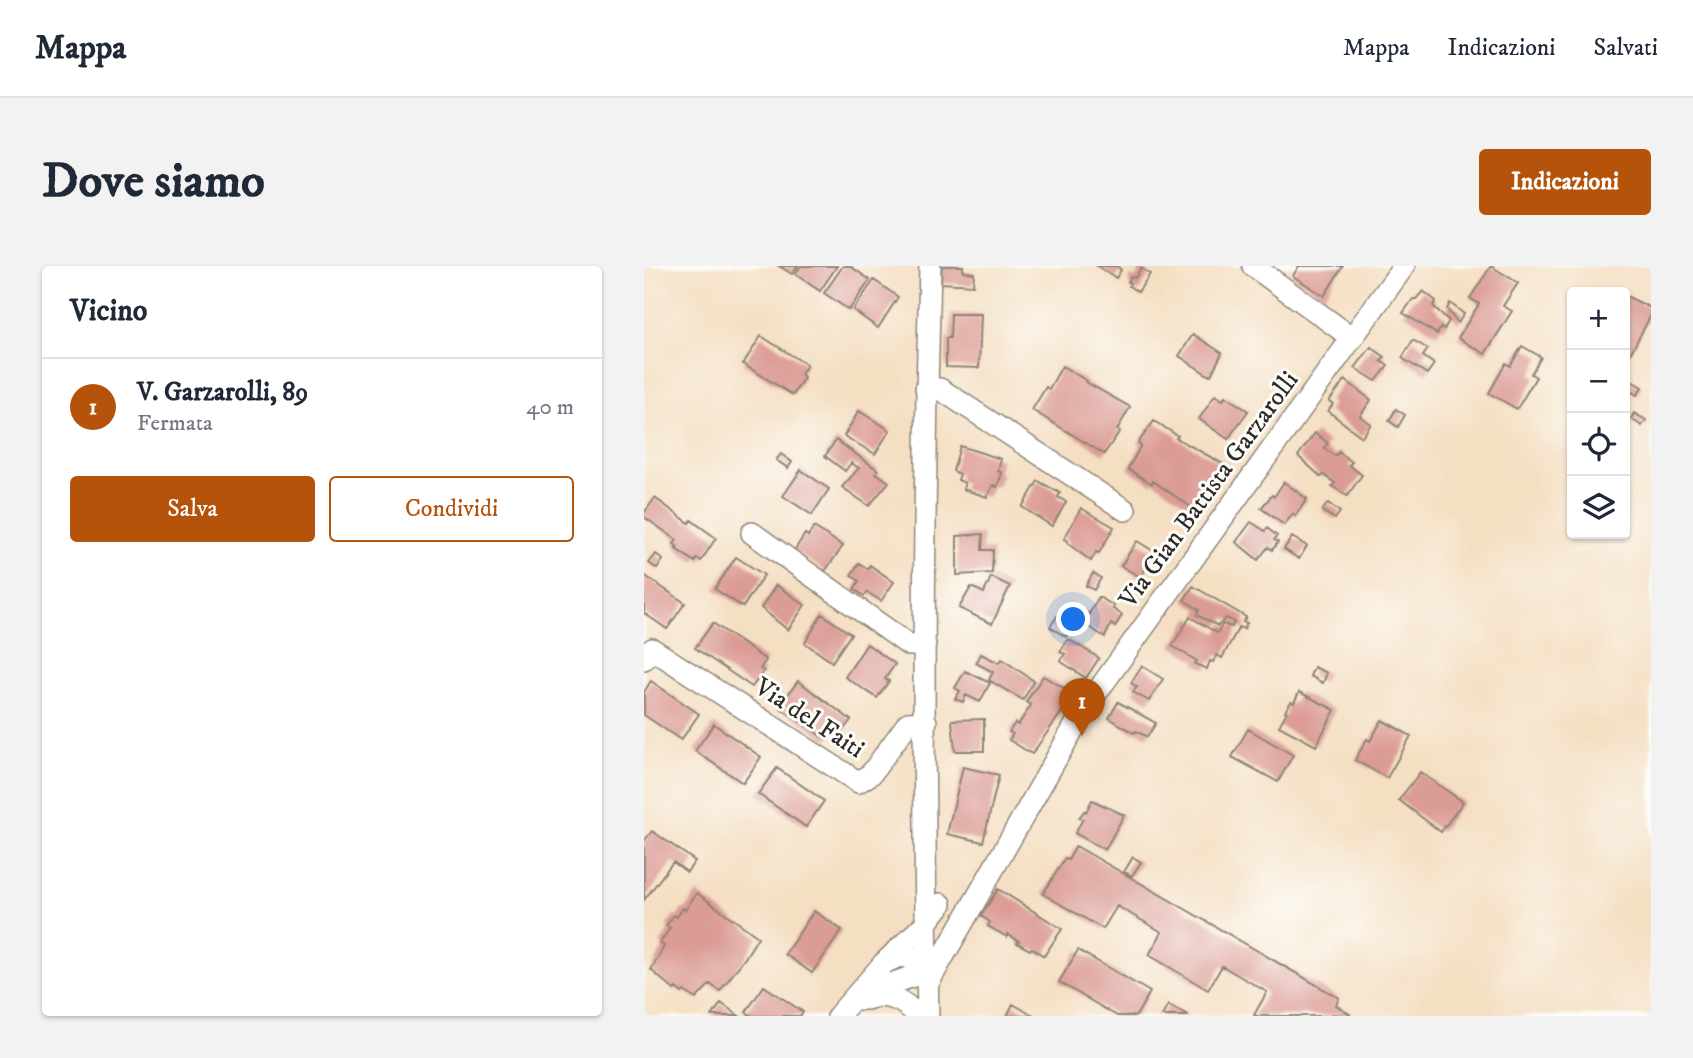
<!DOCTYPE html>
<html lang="it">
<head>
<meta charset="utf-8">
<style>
	body { margin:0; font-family:"IM FELL DW Pica",serif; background:#f2f2f3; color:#1f2937 }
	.controls { position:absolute; right:21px; top:21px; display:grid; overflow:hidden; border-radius:7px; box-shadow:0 2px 5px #0004 }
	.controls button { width:63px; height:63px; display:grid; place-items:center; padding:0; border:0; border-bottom:2px solid #e0e1e3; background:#fff; color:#1f2937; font:35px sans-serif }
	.you { position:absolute; left:430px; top:354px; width:24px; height:24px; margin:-18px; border:5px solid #fff; border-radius:50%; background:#1a73e8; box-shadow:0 0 0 10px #1a73e833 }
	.badge { display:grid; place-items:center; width:46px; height:46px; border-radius:50%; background:#b45309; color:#fff; font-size:23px; font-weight:700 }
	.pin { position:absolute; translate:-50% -58px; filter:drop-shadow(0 2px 4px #0008) }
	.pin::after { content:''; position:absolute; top:37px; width:24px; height:21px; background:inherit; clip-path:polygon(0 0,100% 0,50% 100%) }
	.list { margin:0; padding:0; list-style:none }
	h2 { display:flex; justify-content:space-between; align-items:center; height:91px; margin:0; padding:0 28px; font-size:30px }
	h2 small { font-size:23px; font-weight:400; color:#747a83 }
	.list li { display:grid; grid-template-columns:46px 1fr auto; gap:21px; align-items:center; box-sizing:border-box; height:98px; padding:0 28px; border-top:2px solid #e0e1e3 }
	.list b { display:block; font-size:26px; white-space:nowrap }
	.list p { margin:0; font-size:23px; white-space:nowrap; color:#747a83 }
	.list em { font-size:23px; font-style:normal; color:#747a83 }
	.actions { display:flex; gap:14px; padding:21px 28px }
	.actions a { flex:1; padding:16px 0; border:2px solid #b45309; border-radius:7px; text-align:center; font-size:24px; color:#b45309 }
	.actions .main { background:#b45309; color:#fff }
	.icon { flex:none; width:38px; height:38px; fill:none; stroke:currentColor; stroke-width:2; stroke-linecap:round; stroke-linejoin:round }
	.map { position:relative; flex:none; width:1007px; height:750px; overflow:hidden; border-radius:7px }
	header { display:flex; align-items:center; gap:42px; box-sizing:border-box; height:98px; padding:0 35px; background:#fff; border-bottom:2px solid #e0e1e3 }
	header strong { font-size:33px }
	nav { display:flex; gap:38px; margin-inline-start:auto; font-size:24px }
	.intro { display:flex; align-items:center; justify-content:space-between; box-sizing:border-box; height:168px; padding:0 42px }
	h1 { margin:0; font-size:49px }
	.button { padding:18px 32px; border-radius:7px; background:#b45309; color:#fff; font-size:24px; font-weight:700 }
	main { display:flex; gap:42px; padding:0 42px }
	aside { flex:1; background:#fff; border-radius:7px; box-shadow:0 2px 5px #0004 }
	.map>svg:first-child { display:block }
</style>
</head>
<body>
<header>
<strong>Mappa</strong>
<nav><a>Mappa</a><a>Indicazioni</a><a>Salvati</a></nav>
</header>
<div class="intro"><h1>Dove siamo</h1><a class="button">Indicazioni</a></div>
<main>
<aside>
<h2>Vicino<small></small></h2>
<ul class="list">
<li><span class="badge">1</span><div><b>V. Garzarolli, 89</b><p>Fermata</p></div><em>40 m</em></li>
</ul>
<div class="actions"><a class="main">Salva</a><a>Condividi</a></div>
</aside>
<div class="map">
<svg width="1007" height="750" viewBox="0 0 1007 750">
	<rect width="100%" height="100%" fill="#fdfcf7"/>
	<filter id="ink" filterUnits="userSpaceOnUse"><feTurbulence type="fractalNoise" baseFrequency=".0143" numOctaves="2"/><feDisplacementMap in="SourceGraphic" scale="14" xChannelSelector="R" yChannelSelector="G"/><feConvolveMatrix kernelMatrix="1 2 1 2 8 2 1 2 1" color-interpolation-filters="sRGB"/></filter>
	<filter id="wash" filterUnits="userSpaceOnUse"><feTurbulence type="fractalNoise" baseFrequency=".00686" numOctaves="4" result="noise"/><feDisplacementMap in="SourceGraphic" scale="28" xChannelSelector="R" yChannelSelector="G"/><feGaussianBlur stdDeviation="1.57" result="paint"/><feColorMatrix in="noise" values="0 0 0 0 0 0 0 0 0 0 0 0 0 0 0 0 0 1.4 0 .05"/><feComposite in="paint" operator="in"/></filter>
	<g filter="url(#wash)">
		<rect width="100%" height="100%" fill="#f4dfc3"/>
		<g id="blocks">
			<path fill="#dc9c96" d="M135,0h19l-6,8z
				M157,0h36l-17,25 -25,-17z
				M199,0h7l20,14 -21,30 -25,-17z
				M298,0h21v5l11,2 -1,12 -32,-2z
				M453,0h20l4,4 -5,8z
				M655,0h44l-19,30 -31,-20z
				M847,0l27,17 -15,23 9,5 -27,43 -27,-16 21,-34 -9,-6z
				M497,2l9,6 -12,18 -9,-6 1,-3 -2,-1 3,-6 4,2z
				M230,14l24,17 -20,31 -25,-18z
				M779,25l13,10 -3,5 16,15 -5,8 -3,-2 -4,7 -34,-21 10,-14h3z
				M982,30l25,12v7l-23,43 -3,-2z
				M806,37l14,11 -6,9 -11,-14z
				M307,48h30l-2,54 -33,-1v-29h4z
				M549,68l29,19 -11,22h-3l-29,-19z
				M117,70l46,29 -6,9 3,3 -11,18 -50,-31z
				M769,74l15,9 -5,7 11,8 -7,10 -25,-16z
				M878,80l19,11 -10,17 5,3 -19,32 -28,-16 17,-30 4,3z
				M727,81l14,10 -4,4 7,5 -12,15 -21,-13z
				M418,100l25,15 -1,1 44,25 -13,23 3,1 -16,23 -72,-44 14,-23 3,2z
				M701,114l26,20 -11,16 11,8 -9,13 -34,-26 5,-7 -4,-3z
				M986,114l12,7 -5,8 -11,-7z
				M571,129l8,5 2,-4 23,15 -20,28 -29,-20z
				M752,143l9,6 -7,12 -9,-6z
				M215,145l31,19 -15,24 -31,-18z
				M990,147l12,7 -4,6 -11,-7z
				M510,155l24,15 -2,2 49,27 -12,24 -4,-2 -15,22 -41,-28 -1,3 -24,-15 13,-24 -3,-2z
				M671,167l13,10 -4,5 11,8 4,-4 13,10 -3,3 13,10 -15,21 -15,-10 3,-3 -11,-8 -3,2 -23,-21z
				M192,174l42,30 -2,3 13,9 -20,24 -27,-19 17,-19 -8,-5 -6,8 -20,-15z
				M316,180l41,13 -3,12 4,2 -5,14 -4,-2 -6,12 -24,-8 2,-6 -7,-3 2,-6 -7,-3z
				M137,188l11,8 -4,6 -12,-8z
				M157,204l28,19 -17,26 -29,-19z
				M394,215l22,12 -2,4 8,5 -14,24 -30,-19z
				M640,216l23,17 -12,17 -2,-2 -9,11 -23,-17 11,-13 2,2z
				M11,232l34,25 2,-3 25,18 -15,23 -4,-3 -2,4 -19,-13 2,-2 -4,-3 3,-4 -33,-23v-4z
				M684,237l12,9 -5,7 -13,-8z
				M437,242l33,19 -15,26 -3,-1 -5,9 -24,-18 1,-2 -4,-2z
				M607,256l14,9 2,-3 10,8 -3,4 4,2 -6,8 -4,-3 -10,13 -22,-18z
				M170,261l29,19 -18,25 -31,-20 11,-17 3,2z
				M339,268l-1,16h11l-1,23 -35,2v-39z
				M648,271l15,9 -8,13 -15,-10z
				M493,275l23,14 -8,12 -3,-2 -9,12 -19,-11z
				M12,288l7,6 -6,9 -8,-6z
				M92,291l28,18 -21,32 -28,-18z
				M215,297l9,6 2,-4 24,17 -13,19 -14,-9 -3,4 -10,-7 5,-8 -8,-6z
				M449,307l8,5 -7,12 -8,-4z
				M0,309l41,28 -18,26 -23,-16z
				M347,311l19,9 -18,38 -33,-16 12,-21 13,6z
				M132,319l29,20 -17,25 -27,-22z
				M549,320l53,31 -3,5 4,1 -3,6 -5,-2 -17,31 -5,-3 -4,7 -3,-1 -3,8 -12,-5 2,-3 -25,-15 18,-29 27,16 6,-9 9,3 2,-5 -8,-4 -8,8 -21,-11 2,-5 -15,-10z
				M455,331l15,9 -1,3 9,6 -7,12 -4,-3 -6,13 -29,-18 5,-10 8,5z
				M415,347l13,7 -6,17 -16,-10z
				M178,348l29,20 -19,28 -27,-19z
				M69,357l53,37 -6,9 4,2 -12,16 -57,-39z
				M424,373l31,19 -13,20 -26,-17 5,-7 -5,-2z
				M223,378l28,20 -10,15 4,2 -12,17 -32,-21z
				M337,388l18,9 3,-4 32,22 -11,19 -34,-20 4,-8 -17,-9z
				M498,400l21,13 -14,22 -16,-9 4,-5 -6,-4z
				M670,401l13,6 -4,10 -13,-7z
				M321,405l25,12 -10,19 -14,-7 -3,7 -8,-3 5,-8 -5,-3z
				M399,410l28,16 -1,2 3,2 -41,58 -23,-14 4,-6 -4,-2 6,-9 3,2 13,-20 -5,-3z
				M7,415l48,33 -18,26 -37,-25v-23z
				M154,415l53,39 -8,10 -8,-4 -8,14 -48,-33z
				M655,426l36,18 -19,36 -37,-20 8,-14 -2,-1 6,-9 3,1z
				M474,436l38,21 -9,14 -11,-6 -2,2 -25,-15z
				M340,453v32h-29l-3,-31z
				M738,454l29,16 -24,42 -32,-18 12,-21 3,2z
				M70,458l47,33 -18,26 -48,-32z
				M604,463l45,26 -15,27 -46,-25z
				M319,501l36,8 -16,67 -36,-8z
				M133,502l47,33 -18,26 -48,-33z
				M776,506l43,30 -22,30 -42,-32z
				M448,534l32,15 -19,35 -30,-17 8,-14 -4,-1 5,-7 2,1z
				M8,565l43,30 -8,11 -14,-10 -29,38v-59z
				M432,580l263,152 -3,7 14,9 -1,2 -17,-2 -1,2h-75l-2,-1 13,-23 -45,-26 -14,24 -59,-35 13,-23 -45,-26 -14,23 -60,-35 22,-36 3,2z
				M489,591l8,5 -9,14 -8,-4z
				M354,623l64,40 -18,27 -12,-8 -2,2 -13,-7 2,-2 -12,-7v3l-19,-11 2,-4 -9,-6z
				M53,627l61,44 -13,21 -25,33 -10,-7 -14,15 -12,-8 -2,2 -6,-5 -2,2 -23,-20 13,-24 -4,-3 10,-15 -4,-2 8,-11 3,2 6,-9 2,2z
				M170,645l28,19 -30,43 -27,-19z
				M434,684l72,42 -14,24h-19l-58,-34z
				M120,720l39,26 -3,4h-48l-6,-4z
				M77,737l18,13h-27z
				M369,738l21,12h-27z
				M524,739l21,11h-27z"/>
		</g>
	</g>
	<g filter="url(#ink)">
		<use href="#blocks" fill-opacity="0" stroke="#908577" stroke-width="2"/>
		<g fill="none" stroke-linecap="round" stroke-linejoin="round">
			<defs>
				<path id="minor" d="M609,0l98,71
					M282,123h14l185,121
					M108,267l157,112h16
					M0,393l8,-10 206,133 13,-8 37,-51 18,-1
					M240,697l42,-40 15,-19
					M283,719l157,-275 320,-444
					M223,733c18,-8 39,2 50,17
					M215,734l13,-9 55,-20
					M194,750l46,-53 15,-7 20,3 8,12
					M284,750c-6,-250 -5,-500 2,-750"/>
			</defs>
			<use href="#minor" stroke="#908577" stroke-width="24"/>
			<use href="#minor" stroke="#fff" stroke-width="21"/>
		</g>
	</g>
	<g text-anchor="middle" stroke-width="6" stroke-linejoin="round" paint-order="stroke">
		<g font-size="26" fill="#2b2b2b" stroke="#fdfcf7">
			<text transform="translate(564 223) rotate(-54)" y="9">Via Gian Battista Garzarolli</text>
			<text transform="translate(166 451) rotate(33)" y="9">Via del Faiti</text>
		</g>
	</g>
</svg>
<div class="controls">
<button>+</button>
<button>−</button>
<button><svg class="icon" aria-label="locate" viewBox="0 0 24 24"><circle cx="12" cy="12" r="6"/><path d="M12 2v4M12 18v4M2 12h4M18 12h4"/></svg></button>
<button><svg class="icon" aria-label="layers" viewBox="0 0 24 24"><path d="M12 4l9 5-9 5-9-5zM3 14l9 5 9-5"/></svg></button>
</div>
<div class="you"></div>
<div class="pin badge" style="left:438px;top:470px">1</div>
</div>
</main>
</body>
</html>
